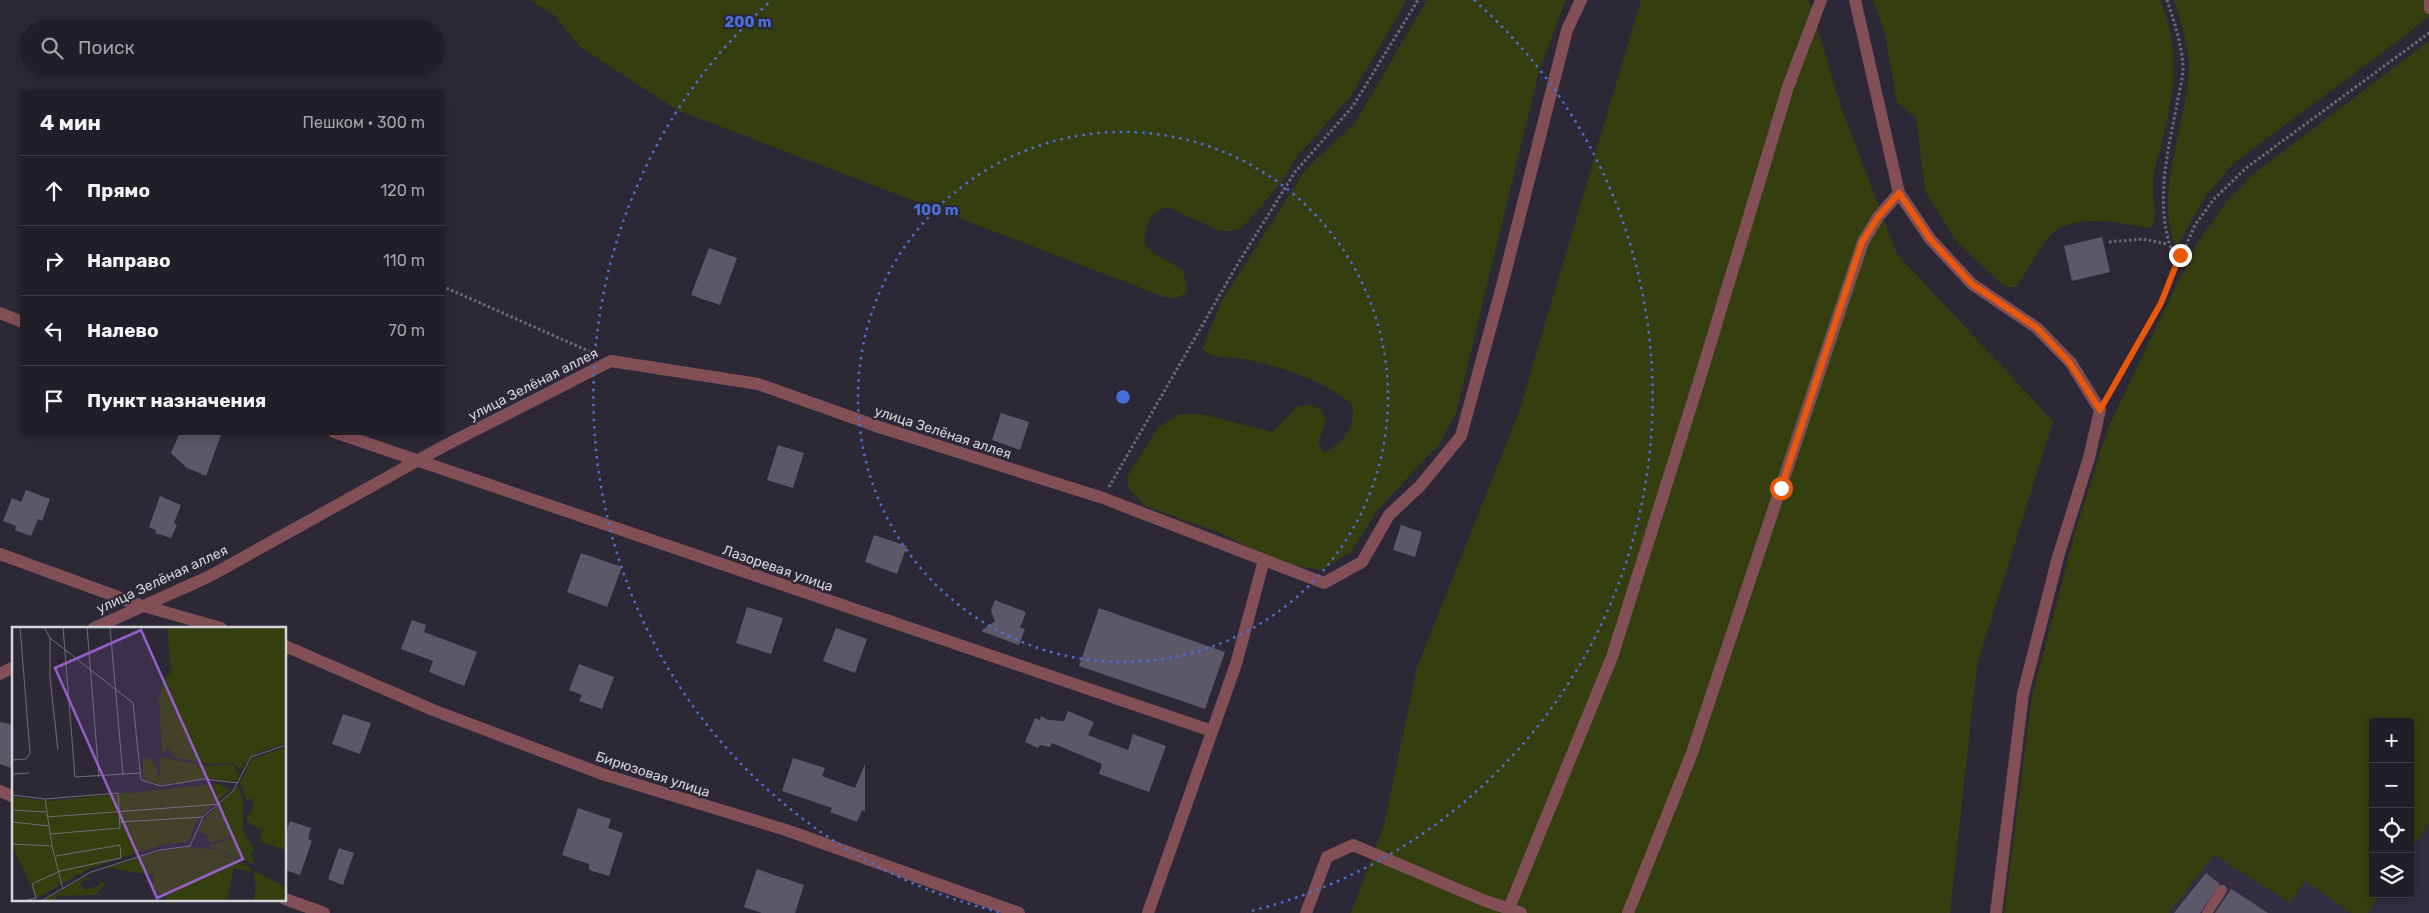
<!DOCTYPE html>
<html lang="ru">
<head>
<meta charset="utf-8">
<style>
	body { margin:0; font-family:Rubik,sans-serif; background:#292730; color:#f1f3f6 }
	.controls { position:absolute; right:15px; bottom:15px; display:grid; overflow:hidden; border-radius:5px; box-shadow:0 2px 12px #0003 }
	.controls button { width:45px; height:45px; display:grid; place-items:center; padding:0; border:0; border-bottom:1px solid #3e3c45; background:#211e28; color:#f1f3f6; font:25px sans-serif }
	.stop { position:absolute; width:15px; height:15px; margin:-11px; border:4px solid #ea580c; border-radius:50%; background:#fff }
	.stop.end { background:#ea580c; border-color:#fff; box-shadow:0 1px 5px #0008 }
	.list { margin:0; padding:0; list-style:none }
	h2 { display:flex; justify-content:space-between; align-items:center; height:65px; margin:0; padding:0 20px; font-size:21px }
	h2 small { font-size:16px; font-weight:400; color:#a2a2a8 }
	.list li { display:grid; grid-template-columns:32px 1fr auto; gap:15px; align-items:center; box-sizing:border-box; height:70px; padding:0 20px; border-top:1px solid #3e3c45 }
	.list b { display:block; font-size:19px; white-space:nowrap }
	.list em { font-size:16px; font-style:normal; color:#a2a2a8 }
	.icon { flex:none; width:28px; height:28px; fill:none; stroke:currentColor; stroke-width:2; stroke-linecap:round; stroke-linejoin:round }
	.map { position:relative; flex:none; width:2429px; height:913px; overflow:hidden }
	.search { position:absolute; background:#211e28; box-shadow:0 2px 12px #0003; left:20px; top:20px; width:425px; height:55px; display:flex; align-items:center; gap:12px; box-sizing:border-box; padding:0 18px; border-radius:28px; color:#a2a2a8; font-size:19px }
	.panel { position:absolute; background:#211e28; box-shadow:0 2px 12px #0003; left:20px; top:90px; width:425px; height:345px; border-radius:5px }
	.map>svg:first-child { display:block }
</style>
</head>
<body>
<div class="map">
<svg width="2429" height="913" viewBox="0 0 2429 913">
	<rect width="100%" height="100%" fill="#2c2836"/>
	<path fill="#342e42" d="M2429,824v89h-61l13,-19h29v-43z
		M2214,855l75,48 16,-22 46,32h-182z"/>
	<path fill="#343e0f" d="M530,0h877l-57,97 -56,63 -13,23 -39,45 -11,3h-11l-53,-24c-19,6 -21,18 -23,35l8,10 31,18 5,22 -11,6 -13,-1 -489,-188 -96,-63 -24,-30z
		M1427,0h139l-27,71 -83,342 -16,30 -63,68 -26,41 -30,18 -46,-8 -52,-28 -78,-28 -16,-17 -2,-12 31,-49 21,-14h23l71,18 25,-26 12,-1 11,5 5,11 -8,22 6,10c20,-11 30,-23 29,-47 -23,-23 -72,-39 -104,-46 -18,-4 -32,1 -47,-11l20,-48 83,-131 50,-47z
		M1641,0h168l32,107 56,147 156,167 -76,244 -27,248h-599l33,-88 33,-157 102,-256z
		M1873,0h287c20,49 15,89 3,138 -3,15 -10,31 -10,45 -1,16 5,30 -1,45 -28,-4 -79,-17 -101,7 -13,15 -23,35 -35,52h-11l-48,-45 -32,-51 -9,-73 -19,-15 -12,-69z
		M2174,0h255v16l-23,19 -172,128 -29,34 -29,51c-23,-56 11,-123 13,-181 1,-15 -10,-52 -15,-67z
		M2429,41v783l-19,27v-129h-37v172h8l-13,19h-17l-46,-32 -15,22 -76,-48 -45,58h-165l28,-217 44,-167 32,-101 21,-44 67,-139 29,-41 27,-29z"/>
	<path fill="#5c5868" d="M2102,237l8,35 -38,9 -8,-35z
		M709,248l28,10 -17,47 -29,-10z
		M1001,413l28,9 -9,28 -28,-10z
		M180,432h34l7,3 -15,41 -19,-8 -16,-15z
		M778,445l26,8 -11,35 -26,-8z
		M26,490l24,9 -8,22 -4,-2 -7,17 -16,-6 1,-4 -13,-5 9,-23 9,4z
		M160,496l21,9 -7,18 3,2 -6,13 -16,-5 1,-3 -7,-3z
		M1401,525l21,7 -7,25 -22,-7z
		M874,535l33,11 -10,28 -32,-12z
		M581,553l41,14 -15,40 -40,-15z
		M995,600l31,12 -6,16 5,1 -6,16 -38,-14 14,-10 -4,-11z
		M747,607l36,11 -12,36 -35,-11z
		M1099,608l126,44 -20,57 -126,-43z
		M412,620l14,5 -2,7 53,20 -13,34 -35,-14 4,-11 -32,-12z
		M836,628l31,11 -12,34 -32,-12z
		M579,664l35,13 -12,32 -23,-8 3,-6 -13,-5z
		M1068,711l26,11 -6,13 40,15 5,-16 33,12 -17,46 -50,-18 3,-10 -50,-21 -2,4 -10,-2 -2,3 -13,-6 10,-24 5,2 1,-4 7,4 16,1z
		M343,714l28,9 -11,31 -28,-10z
		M0,722l14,3v44l-14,-5z
		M793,758l32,10 -3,8 33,12 10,-24v48l-3,-2 -5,12 -27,-10 2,-4 -50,-17z
		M578,808l33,11 -3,9 15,5 -14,43 -20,-6v-6l-27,-9z
		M290,821l21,7 -3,11 4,2 -12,34 -15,-5v-33z
		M339,848l15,5 -11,32 -15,-6z
		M757,869l47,16 -9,28h-33l-18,-6z
		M2206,873l14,11 -20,29h-26z
		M2231,889l19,12 18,12h-53z"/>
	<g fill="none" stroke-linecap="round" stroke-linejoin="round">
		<path stroke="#6d6a76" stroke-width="3" stroke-dasharray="2.5 2.5" stroke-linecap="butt" d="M2167,0c7,21 15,45 16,67 0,13 -5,29 -7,42 -10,51 -23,105 1,154
			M2109,242l34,-3 24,5
			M442,286l153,68
			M2108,397l53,-94 34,-78 19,-26 32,-31 183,-135
			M1109,487l128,-222 58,-93 58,-66 65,-106"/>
		<path stroke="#824f56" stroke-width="10" d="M2429,0v9
			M2207,913l15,-23"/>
		<path stroke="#824f56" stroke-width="12" d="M1855,0l44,193 32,47 41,44 65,44 34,35 29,47 -11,48 -31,99 -35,137 -27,219
			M0,313l22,9
			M334,432l878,299
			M0,554l140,51 81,23
			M94,628l114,-51 234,-130 169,-86 147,23 121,43 224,71 221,85 38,-21 27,-47 31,-29 41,-50 42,-154 64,-252 14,-30
			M285,646l148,64 169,64 184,56 233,83
			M0,674l14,-7
			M0,791l14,6
			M285,899l39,14
			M1148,913l88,-249 28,-104
			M1306,913l21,-56 26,-12 130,55 38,13
			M1507,913l105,-256 88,-279 88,-291 33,-87
			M1628,913l64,-160 171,-511 15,-25 21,-24"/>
	</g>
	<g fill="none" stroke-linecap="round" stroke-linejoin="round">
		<path stroke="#ea580c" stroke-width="6" d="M1781,488l81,-246 16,-25 21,-24 32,47 41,44 65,44 33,35 30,47 61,-107 19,-48"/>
	</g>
	<g fill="none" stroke="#4b6fd9" stroke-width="2.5" stroke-dasharray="2.5 5">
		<circle cx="1123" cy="397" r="265"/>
		<path d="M999 912A530 530 0 0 1 772 0M1474 0A530 530 0 0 1 1247 912"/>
	</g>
	<g text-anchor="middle" stroke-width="4.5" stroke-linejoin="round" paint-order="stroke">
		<g font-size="14" fill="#d5d3dc" stroke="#2c2836">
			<text transform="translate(533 384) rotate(-27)" y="5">улица Зелёная аллея</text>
			<text transform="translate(943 432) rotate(18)" y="5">улица Зелёная аллея</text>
			<text transform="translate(778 568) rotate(19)" y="5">Лазоревая улица</text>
			<text transform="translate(162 579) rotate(-25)" y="5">улица Зелёная аллея</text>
			<text transform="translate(653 774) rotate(18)" y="5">Бирюзовая улица</text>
		</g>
	</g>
	<g transform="translate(12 627)">
		<rect width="274" height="274" fill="#2c2836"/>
		<path d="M155,0h119v117l-27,8 -12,9 -6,9 -8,-7 -22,1 -37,-6 -6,-10 -6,6 -3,-56 4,-18 8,-8zM274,120v103l-27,-8 3,-11 -13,-8 -3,-7 6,-5 2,-9 -2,-4 -5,3 -7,-18 12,-24zM131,130l8,2 7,12 -2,4 4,-1 -1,-16h5l45,8 23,-2 8,12 -5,6 -25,-4 -50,7 -17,-6zM207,157l11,6 -33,30 -9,22 -27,3 -71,23 -53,30 -25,-52v-49l37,4zM226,159l5,13v31l11,19 -3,5 4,11 -46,-19 18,-6 8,-9 -8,7 -17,5 -3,-8 -9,-4 6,-11zM177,220l30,3 32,18v4l-17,-4 -7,32h-61l-1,-6 -12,-2v-17l-47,-7 55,-17zM241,243l33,17v13h-33l3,-13zM73,250h6l-11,6 4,7 16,-5 -1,-4 7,2 -10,12 -40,1v4h-11z" fill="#343e0f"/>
		<path fill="none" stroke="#706c78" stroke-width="1" d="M32,0l6,11v40l8,72M51,0l12,150 66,-4M75,0l12,150M98,0l13,148M38,11l83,65 8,77 20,6 43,-7 34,4M0,133l14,-1 4,-6 -10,-126M0,147l17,-1M0,168l33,4 73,-6 2,35 -69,6M33,172l7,47 11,43M0,183l34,2M35,190l174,-13M0,195l37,4M108,195l83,-5M0,217l40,2M15,273l9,-2 -4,-14 28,-13 61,-13 -1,-13 -64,11M31,273l48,-28 69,-22 30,-4 13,-29 30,-26 18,-34 35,-12"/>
		<path fill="#965ec8" fill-opacity="0.15" stroke="#965ec8" stroke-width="2.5" d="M129,3l102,229 -86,39 -102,-230z"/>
		<rect width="274" height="274" fill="none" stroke="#d5d3dc" stroke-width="2.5"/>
	</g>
	<circle cx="1123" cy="397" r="8" fill="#4b6fd9" stroke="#2c2836" stroke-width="2.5"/>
	<g font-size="15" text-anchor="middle" font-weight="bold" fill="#4b6fd9" stroke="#2c2836" stroke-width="4.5" stroke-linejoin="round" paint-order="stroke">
		<text x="748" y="27">200 m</text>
		<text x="936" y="215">100 m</text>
	</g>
</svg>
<div class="controls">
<button>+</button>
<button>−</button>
<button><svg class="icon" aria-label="locate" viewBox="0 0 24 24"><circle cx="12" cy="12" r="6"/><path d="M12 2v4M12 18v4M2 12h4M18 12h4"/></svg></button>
<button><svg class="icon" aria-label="layers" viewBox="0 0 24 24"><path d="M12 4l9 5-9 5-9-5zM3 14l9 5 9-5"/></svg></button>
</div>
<div class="stop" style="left:1781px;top:488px"></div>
<div class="stop end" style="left:2180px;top:255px"></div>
<div class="search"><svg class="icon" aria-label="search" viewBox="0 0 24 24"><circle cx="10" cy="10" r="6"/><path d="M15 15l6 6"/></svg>Поиск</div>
<section class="panel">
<h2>4 мин<small>Пешком · 300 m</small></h2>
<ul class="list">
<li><svg class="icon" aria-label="ahead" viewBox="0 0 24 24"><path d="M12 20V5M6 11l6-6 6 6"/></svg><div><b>Прямо</b></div><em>120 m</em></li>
<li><svg class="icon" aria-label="right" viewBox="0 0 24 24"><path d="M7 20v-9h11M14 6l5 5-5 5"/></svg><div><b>Направо</b></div><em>110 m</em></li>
<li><svg class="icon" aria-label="left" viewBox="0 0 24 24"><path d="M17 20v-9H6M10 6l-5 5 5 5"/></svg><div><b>Налево</b></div><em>70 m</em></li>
<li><svg class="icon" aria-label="arrive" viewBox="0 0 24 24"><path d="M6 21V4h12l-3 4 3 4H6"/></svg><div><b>Пункт назначения</b></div></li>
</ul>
</section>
</div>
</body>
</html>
